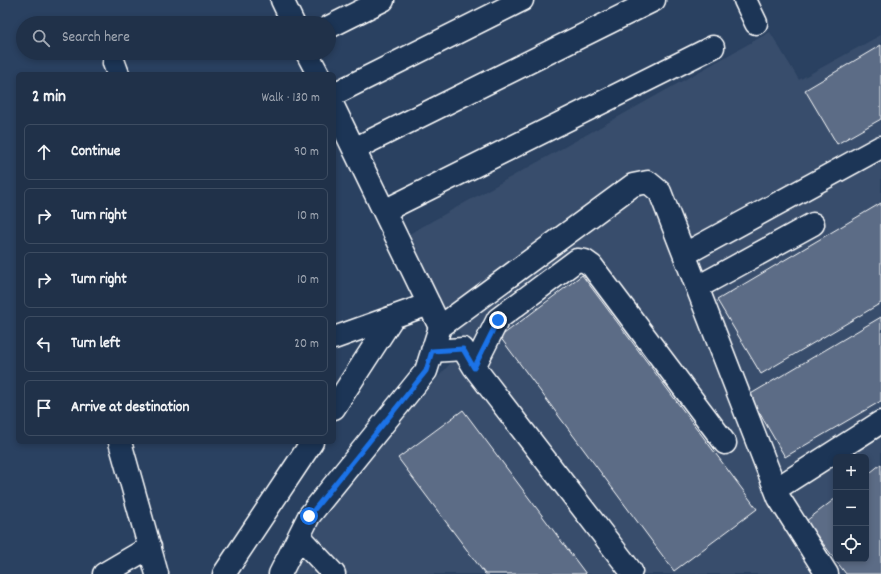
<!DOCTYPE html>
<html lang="en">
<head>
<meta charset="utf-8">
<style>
	body { margin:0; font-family:Dekko,sans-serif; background:#2d3d53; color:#f1f3f6 }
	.controls { position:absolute; right:12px; bottom:12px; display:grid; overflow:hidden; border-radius:6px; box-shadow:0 2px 6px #0003 }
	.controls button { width:36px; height:36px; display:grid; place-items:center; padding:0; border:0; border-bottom:1px solid #3d4c61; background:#203149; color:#f1f3f6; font:20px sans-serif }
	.stop { position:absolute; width:12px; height:12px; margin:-9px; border:3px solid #1a73e8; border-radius:50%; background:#fff }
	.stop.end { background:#1a73e8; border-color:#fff; box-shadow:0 1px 4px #0008 }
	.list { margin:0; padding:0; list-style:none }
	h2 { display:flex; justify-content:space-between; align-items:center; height:52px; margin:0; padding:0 16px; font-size:17px }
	h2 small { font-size:13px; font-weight:400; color:#a2a9b4 }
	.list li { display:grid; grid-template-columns:26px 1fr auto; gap:12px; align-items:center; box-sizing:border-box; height:56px; margin:0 8px 8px; padding:0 8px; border:1px solid #3d4c61; border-radius:6px }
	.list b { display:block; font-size:15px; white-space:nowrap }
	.list em { font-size:13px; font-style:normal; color:#a2a9b4 }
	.icon { flex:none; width:22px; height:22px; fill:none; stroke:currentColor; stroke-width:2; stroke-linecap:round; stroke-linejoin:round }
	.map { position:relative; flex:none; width:881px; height:574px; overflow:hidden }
	.search { position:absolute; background:#203149; box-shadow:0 2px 6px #0003; left:16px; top:16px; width:320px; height:44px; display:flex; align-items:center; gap:10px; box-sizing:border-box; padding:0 14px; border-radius:22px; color:#a2a9b4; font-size:15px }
	.panel { position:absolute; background:#203149; box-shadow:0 2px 6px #0003; left:16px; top:72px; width:320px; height:372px; border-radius:6px }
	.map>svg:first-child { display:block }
</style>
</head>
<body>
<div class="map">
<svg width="881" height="574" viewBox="0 0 881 574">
	<rect width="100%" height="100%" fill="#2a4161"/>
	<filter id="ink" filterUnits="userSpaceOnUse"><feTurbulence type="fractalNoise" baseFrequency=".025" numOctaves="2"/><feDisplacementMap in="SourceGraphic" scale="8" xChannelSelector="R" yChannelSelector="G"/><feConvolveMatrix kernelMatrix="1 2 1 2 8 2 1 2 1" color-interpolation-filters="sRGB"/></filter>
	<g filter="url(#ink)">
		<path fill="#394e6c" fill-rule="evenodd" d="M770,32l29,48 82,-45v539h-595l16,-42 161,-183 3,-6 -64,-105zM836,457h30v102h-30z"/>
		<path fill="#5b6c86" stroke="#fff" d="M881,45v74l-44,25 -32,-54z
			M881,203v100l-120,71 -44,-74z
			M582,275l175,234 -83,62 -174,-234z
			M881,317v84l-96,56 -36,-62z
			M463,410l123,164h-101l-87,-116z
			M881,464v110h-35l-40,-53 30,-23v61h30v-83z"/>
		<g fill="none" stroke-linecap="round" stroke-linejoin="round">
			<defs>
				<path id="minor" d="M282,0l11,23
					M745,0l11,23
					M329,27l54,-27
					M307,53l11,21
					M114,63l4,11
					M334,94l188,-94
					M354,149l300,-149
					M384,211l329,-164
					M685,254l196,-107
					M698,287l115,-63
					M440,327l193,-142 15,-3 12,10 119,306 48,76
					M334,338l95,-34
					M432,351l31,-2 11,18 157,204
					M474,367l24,-48 79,-59 8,1 7,5 133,177
					M334,408l59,-91
					M120,442l37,132
					M776,489l105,-67
					M299,537l35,37
					M104,574l46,-27
					M224,574l88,-132
					M280,574l29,-58 117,-145 14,-44 -106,-219"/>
			</defs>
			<use href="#minor" stroke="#fff" stroke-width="25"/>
			<use href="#minor" stroke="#1d3557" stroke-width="22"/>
		</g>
	</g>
	<g fill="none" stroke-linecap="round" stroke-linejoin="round" filter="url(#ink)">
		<path stroke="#1a73e8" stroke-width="5" d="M309,516l117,-145 6,-20 31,-2 11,19 24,-48"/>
	</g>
</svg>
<div class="controls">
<button>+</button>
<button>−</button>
<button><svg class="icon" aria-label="locate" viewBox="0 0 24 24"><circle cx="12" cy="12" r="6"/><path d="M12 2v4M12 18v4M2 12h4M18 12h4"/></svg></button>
</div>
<div class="stop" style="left:309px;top:516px"></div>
<div class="stop end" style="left:498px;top:320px"></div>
<div class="search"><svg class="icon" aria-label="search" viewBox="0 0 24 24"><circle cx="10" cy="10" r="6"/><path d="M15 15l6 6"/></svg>Search here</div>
<section class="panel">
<h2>2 min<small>Walk · 130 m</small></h2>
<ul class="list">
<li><svg class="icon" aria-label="ahead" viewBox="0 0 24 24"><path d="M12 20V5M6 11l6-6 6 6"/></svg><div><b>Continue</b></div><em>90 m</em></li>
<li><svg class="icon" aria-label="right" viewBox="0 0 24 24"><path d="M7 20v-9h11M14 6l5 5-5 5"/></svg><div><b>Turn right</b></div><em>10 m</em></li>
<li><svg class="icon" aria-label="right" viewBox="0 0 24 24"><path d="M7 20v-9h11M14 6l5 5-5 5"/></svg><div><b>Turn right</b></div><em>10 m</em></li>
<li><svg class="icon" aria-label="left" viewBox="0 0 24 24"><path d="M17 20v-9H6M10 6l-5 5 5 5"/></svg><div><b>Turn left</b></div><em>20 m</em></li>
<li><svg class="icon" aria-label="arrive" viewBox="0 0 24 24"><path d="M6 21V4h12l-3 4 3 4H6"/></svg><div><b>Arrive at destination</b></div></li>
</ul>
</section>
</div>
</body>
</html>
